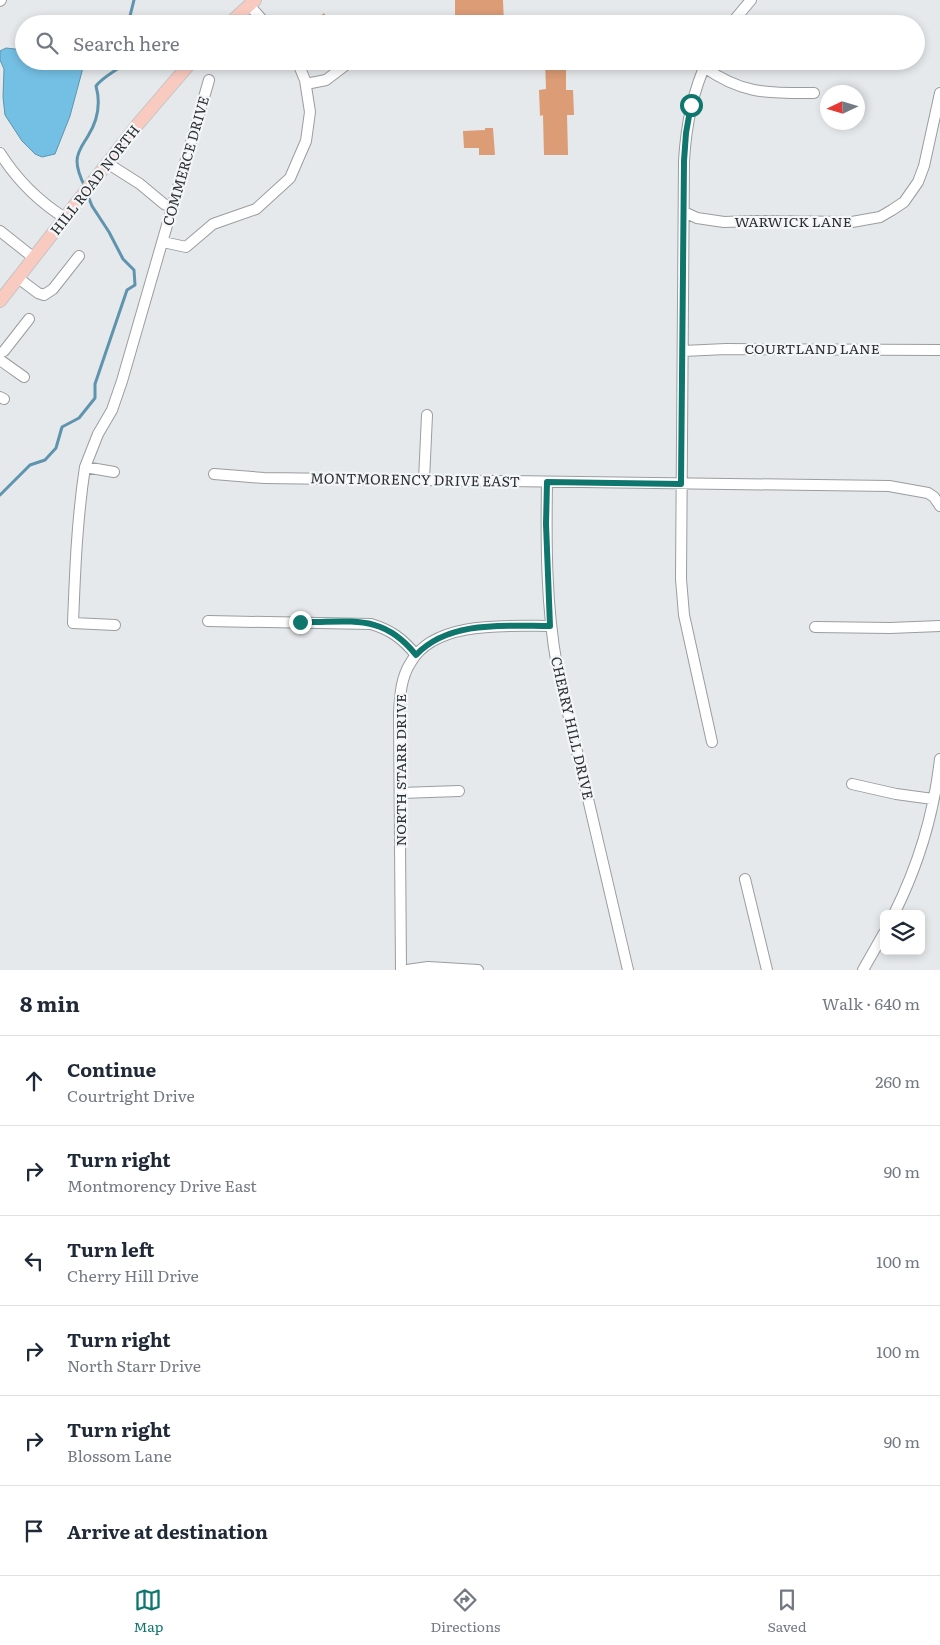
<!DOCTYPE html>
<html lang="en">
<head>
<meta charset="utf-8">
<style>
	body { margin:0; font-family:Literata,serif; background:#f6f6f7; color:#1f2937 }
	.controls { position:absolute; right:15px; bottom:15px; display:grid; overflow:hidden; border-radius:8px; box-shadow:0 2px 8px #0003 }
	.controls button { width:45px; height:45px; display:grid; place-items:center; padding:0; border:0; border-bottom:1px solid #e0e1e3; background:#fff; color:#1f2937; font:25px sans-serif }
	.compass { position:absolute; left:820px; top:85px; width:45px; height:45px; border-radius:50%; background:#fff; box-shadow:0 2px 8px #0003; rotate:266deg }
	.stop { position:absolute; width:15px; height:15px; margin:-11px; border:4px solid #0f766e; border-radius:50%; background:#fff }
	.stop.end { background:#0f766e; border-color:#fff; box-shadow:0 1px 5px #0008 }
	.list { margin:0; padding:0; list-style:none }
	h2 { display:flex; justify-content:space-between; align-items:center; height:65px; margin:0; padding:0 20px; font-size:21px }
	h2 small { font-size:16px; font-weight:400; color:#747a83 }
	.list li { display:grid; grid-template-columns:32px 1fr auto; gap:15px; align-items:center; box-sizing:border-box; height:90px; padding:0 20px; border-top:1px solid #e0e1e3 }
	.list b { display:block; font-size:19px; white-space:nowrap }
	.list p { margin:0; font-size:16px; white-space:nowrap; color:#747a83 }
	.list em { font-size:16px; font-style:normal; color:#747a83 }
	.icon { flex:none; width:28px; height:28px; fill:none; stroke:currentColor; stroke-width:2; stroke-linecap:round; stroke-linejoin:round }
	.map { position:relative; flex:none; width:940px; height:970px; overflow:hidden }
	.search { position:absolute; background:#fff; box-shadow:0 2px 8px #0003; left:15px; right:15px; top:15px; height:55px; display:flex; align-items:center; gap:12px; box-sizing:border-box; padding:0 18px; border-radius:28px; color:#747a83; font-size:19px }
	.sheet { height:605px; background:#fff }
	nav { display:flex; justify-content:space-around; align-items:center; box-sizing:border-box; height:70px; border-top:1px solid #e0e1e3; background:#fff; font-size:14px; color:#747a83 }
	nav a { display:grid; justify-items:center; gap:2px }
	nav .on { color:#0f766e }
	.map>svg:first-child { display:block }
</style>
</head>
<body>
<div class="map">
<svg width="940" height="970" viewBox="0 0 940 970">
	<rect width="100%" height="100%" fill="#e6e9eb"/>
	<path fill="#74bfe4" stroke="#5f94ae" d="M6,48l18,2v11h63l-3,3 -14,52 -15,38 -13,3 -7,-3 -13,-13 -17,-26 -2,-18 1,-28 -4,-9v-9z"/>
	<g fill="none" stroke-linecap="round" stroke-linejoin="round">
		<path stroke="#5f94ae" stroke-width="3" d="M128,24l6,-24
			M85,187c-4,-8 -8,-17 -8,-26 0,-10 7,-18 11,-25 10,-16 13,-32 8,-50 7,-9 18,-14 27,-21l1,-4
			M0,495l30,-30 15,-5 11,-12 6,-21 17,-9 16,-20v-14l32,-94 8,-5 -1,-15 -11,-11 -14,-27 -17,-26 -4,-10"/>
	</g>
	<path fill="#db9c76" d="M455,0h48l1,24h-49z
		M324,13l8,11h-22z
		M545,61h21v29h7l1,25h-7l1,40h-24l-1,-40 -3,1 -1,-26 7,-1z
		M485,128h8l2,27h-16v-7h-15l-1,-17 22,-1z"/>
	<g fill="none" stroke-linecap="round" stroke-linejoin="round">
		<defs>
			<path id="minor" d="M0,1l1,-1
				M249,5l17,19
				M731,24l20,-24
				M707,61c-15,32 -21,65 -23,100l-3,418 3,36 28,127
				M704,67c39,28 65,26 110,26
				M306,84l20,-4 25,-19
				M0,153c17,27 38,48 65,65
				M107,163l33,21 24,20 9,4
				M684,212l13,6 27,4 29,-1 99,1 28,-5 12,-7 12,-8 14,-20 6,-16 16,-73
				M0,231l34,27
				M163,242l23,5 27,-23 43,-15 34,-31 16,-37 4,-29 -5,-32 -8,-19
				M18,278l20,15 6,2 9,-6 26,-33
				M683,351l43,-2 214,1
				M0,353l4,-2 25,-32
				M0,360l24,17
				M0,397l4,2
				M85,467c-8,52 -10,104 -12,156l42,2
				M114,472l-29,-5 13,-33 14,-24 10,-29 87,-301
				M214,474l50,4 625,8 39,7 6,4 6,9
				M424,480l3,-65
				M547,482c-1,62 -1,123 10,184l71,304
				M208,621l163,3c20,6 32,15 45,31
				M815,627l75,1 50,-2
				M852,784l44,10 37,5
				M401,793l58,-2
				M745,879l22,91
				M894,914c24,-48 40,-101 46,-155
				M401,970l-2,-257c1,-18 2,-36 12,-51 24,-42 98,-36 139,-36
				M407,970l21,-3 50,3
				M863,970l21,-37"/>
			<path id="major" d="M229,24l26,-24
				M0,301l138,-177 54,-63"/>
		</defs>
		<use href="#minor" stroke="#9a9da0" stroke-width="12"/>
		<use href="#major" stroke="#c4c4c5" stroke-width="14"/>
		<use href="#minor" stroke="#fff" stroke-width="10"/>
		<use href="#major" stroke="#f9cbc0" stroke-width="12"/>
	</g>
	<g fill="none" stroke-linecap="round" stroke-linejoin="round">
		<path stroke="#0f766e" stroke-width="6" d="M300,622c49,1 82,-10 116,33 33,-35 90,-29 134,-29l-4,-102 1,-42 134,2 3,-323 2,-28 5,-28"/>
	</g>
	<g text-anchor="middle" stroke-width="4.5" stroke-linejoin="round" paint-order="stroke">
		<g font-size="14" fill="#2d2e2f" stroke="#f3f6f9">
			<text transform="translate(186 161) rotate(-74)" y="5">COMMERCE DRIVE</text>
			<text transform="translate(95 180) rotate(-52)" y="5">HILL ROAD NORTH</text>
			<text x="793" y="227">WARWICK LANE</text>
			<text x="812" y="354">COURTLAND LANE</text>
			<text transform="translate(415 480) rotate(1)" y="5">MONTMORENCY DRIVE EAST</text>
			<text transform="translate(572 728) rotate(77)" y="5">CHERRY HILL DRIVE</text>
			<text transform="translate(401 770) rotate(-90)" y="5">NORTH STARR DRIVE</text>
		</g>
	</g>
</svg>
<div class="controls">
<button><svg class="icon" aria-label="layers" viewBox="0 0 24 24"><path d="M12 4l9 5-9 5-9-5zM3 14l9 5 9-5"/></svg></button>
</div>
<svg class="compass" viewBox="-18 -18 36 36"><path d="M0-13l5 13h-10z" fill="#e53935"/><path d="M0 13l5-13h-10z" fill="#747a83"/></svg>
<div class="stop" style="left:691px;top:105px"></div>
<div class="stop end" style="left:300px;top:622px"></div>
<div class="search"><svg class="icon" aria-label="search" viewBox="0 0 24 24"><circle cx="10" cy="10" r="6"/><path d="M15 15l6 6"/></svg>Search here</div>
</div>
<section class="sheet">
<h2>8 min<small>Walk · 640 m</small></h2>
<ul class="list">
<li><svg class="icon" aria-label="ahead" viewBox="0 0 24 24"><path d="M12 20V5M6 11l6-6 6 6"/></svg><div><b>Continue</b><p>Courtright Drive</p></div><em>260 m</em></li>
<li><svg class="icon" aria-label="right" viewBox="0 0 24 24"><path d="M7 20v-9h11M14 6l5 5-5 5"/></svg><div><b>Turn right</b><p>Montmorency Drive East</p></div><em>90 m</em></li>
<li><svg class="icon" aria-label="left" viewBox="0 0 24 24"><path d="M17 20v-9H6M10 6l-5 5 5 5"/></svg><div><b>Turn left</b><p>Cherry Hill Drive</p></div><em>100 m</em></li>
<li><svg class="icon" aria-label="right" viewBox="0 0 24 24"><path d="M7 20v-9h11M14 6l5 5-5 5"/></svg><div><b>Turn right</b><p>North Starr Drive</p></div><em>100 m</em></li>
<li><svg class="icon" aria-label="right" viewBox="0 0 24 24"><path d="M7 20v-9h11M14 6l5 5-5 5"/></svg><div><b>Turn right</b><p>Blossom Lane</p></div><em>90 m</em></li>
<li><svg class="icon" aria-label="arrive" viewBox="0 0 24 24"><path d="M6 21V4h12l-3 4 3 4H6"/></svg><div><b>Arrive at destination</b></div></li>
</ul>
</section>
<nav>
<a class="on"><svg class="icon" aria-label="map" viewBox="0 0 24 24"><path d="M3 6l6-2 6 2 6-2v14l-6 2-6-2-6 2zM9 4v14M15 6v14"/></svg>Map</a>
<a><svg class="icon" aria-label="directions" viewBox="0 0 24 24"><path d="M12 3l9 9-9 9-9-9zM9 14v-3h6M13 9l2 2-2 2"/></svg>Directions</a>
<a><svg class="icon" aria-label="saved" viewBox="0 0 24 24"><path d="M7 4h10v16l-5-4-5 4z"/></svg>Saved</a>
</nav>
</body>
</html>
